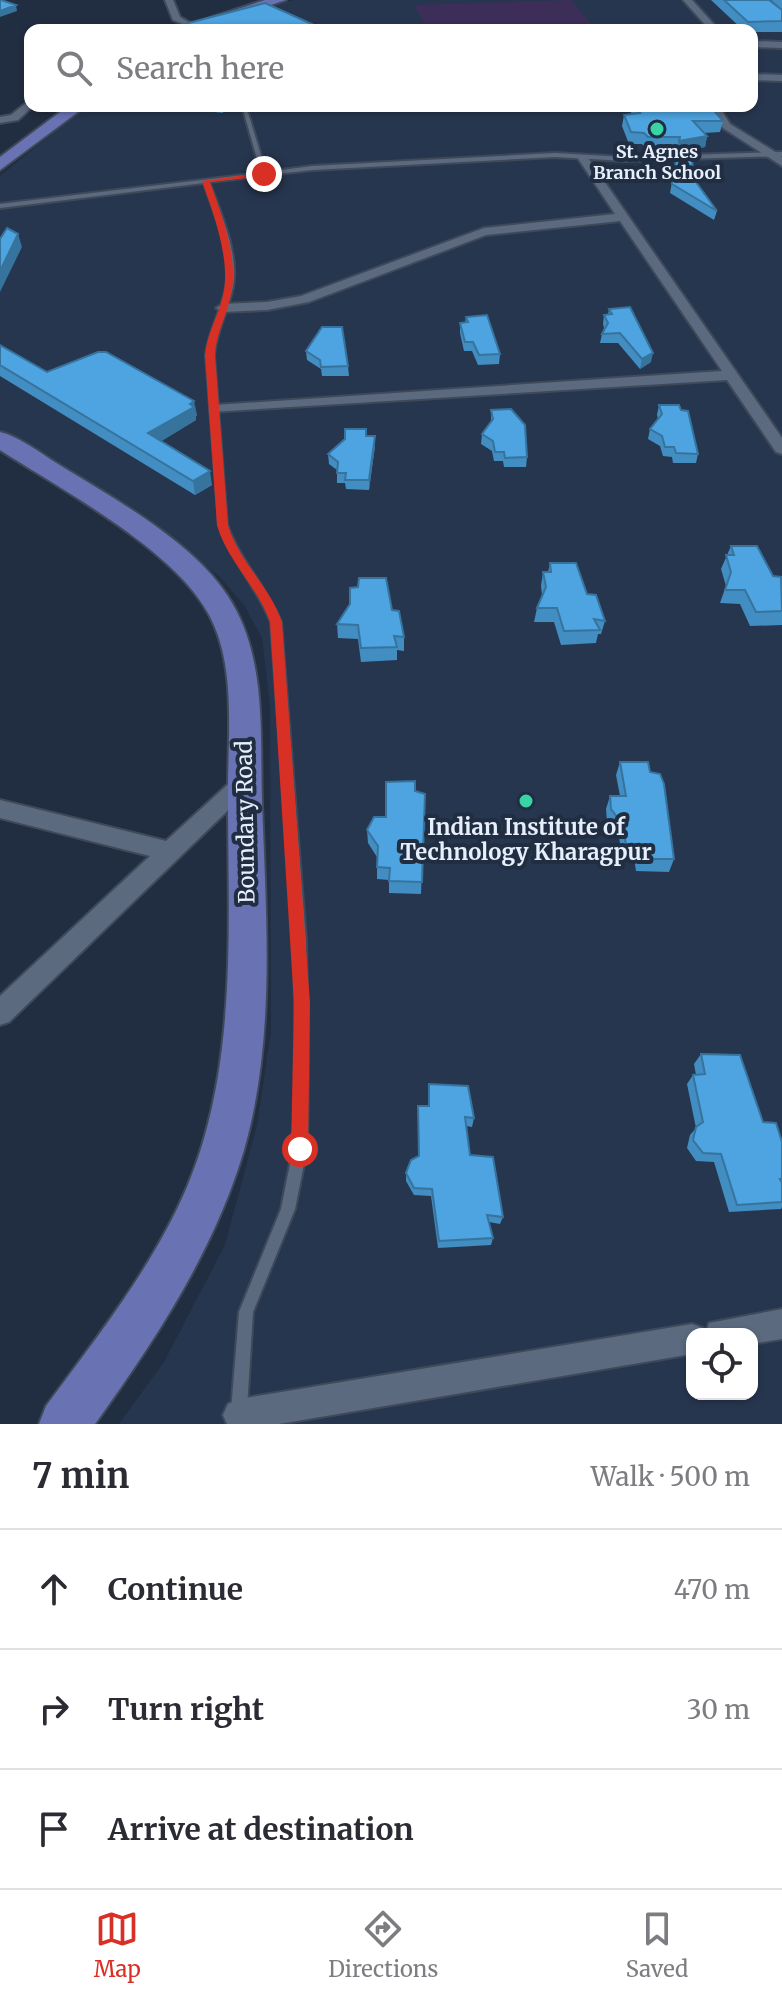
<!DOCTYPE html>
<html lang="en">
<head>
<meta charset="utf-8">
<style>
	body { margin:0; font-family:Merriweather,serif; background:#f2f2f3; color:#2b2b33 }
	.controls { position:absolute; right:24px; bottom:24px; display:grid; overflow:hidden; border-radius:16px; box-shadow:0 2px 6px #0004 }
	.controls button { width:72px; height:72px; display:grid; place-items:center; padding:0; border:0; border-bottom:2px solid #e1e1e2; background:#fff; color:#2b2b33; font:40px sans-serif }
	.stop { position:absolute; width:24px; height:24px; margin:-18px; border:6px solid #d93025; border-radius:50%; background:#fff }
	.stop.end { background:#d93025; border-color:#fff; box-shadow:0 2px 8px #0008 }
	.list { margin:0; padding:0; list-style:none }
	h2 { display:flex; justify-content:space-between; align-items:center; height:104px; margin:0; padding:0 32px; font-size:34px }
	h2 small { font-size:26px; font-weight:400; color:#7c7c81 }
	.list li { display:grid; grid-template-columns:52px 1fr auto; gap:24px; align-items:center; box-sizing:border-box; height:120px; padding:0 32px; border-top:2px solid #e1e1e2 }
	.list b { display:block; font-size:30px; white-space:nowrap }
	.list em { font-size:26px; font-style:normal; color:#7c7c81 }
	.icon { flex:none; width:44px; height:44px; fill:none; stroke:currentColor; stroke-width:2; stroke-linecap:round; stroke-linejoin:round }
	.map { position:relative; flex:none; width:782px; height:1424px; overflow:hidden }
	.search { position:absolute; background:#fff; box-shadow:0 2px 6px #0004; left:24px; right:24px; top:24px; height:88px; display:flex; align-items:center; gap:20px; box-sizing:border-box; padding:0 28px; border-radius:16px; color:#7c7c81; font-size:30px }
	.sheet { height:464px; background:#fff }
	nav { display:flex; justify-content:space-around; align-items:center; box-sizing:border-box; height:112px; border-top:2px solid #e1e1e2; background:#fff; font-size:22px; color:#7c7c81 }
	nav a { display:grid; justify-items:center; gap:4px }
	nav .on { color:#d93025 }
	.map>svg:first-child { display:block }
</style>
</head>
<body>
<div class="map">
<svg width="782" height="1424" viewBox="0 0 782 1424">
	<rect width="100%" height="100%" fill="#212d40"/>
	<path fill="#27364f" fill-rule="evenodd" d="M294,0h488v1424h-663l45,-62 61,-117 32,-120 14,-93 -1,-327 -8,-67 -18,-33 -26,-30 -218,-146v-253l86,-70h666v-76h-565zM692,1334h60v60h-60z"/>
	<path fill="#3c2e59" d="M571,0l25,30h-168l-14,-25z"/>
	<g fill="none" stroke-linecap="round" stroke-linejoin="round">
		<defs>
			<path id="lane" d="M242,106h4l20,66 46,-6 243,-13 70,4 157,-5v4l-157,5 -70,-4 -243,13 -103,12c12,32 30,71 24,105 -5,24 -17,44 -19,68l13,170c13,35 39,62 54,97l25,319 2,119 -1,89 -12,60 -42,103 -7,112h-16l9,-112 42,-103 12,-60 3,-89 -2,-119 -23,-319c-14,-35 -40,-62 -52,-97l-13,-170c3,-24 15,-44 20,-67 7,-35 -11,-73 -22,-105l-204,25v-4l261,-31z"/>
			<path id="street" d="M165,0h8l7,17 12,7v4l-19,-8z
				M683,0h9l27,30h-9z
				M752,41l30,1v6l-30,-1z
				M752,74l30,1v6l-30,-1z
				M30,100l3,6 -15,14 -18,3v-6l11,-2z
				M709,106h10l11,18 47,29 5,4v9l-59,-38z
				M578,155h8l196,283v16l-6,-2 -49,-72 -517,32v-6l5,-1 507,-34 -102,-150 -134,14 -177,67 -42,8 -44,2 -7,-4 7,-4 44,-2 34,-6 183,-68 131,-14 -38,-57z
				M244,773l7,3 4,6 -4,6 -242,234 -9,3v-29l150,-140 -150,-38v-18l166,41 71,-65z
				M782,1309v30l-30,5v-10h-60v20l-413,70h-52l-4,-9 5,-11 11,-5 453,-75 11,4 2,6 4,-11z"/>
			<path id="primary" d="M265,0h21l-91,30h-22z
				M68,106h18l-86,64v-13z
				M0,432c20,5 40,21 58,32 58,36 148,84 179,148 29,57 23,127 25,190 4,114 14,236 -18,348 -30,101 -88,189 -149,274h-56l7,-18c51,-69 107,-139 141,-219 51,-121 41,-260 41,-389 -1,-58 10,-132 -20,-185 -35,-64 -146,-123 -208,-163z"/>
		</defs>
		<use href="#lane" stroke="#3f4959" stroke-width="4"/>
		<use href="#street" stroke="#3f4959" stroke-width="4"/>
		<use href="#primary" stroke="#3f4959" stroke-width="4"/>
		<use href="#lane" fill="#5c6a80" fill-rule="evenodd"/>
		<use href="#street" fill="#5c6a80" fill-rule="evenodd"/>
		<use href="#primary" fill="#6973b4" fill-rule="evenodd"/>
	</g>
	<path fill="#428dc1" d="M711,0h58l11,8 -9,-8h11v32h-30v-2h-9z
		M165,106h57l1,7z
		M632,106h78l13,15 -3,11 -16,1 3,3 -2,11 -29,5 1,-4 -31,1 -4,-5h-13l-7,-18 2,-11 7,-1z
		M677,154l40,57 -3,9 -44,-27z
		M609,309l42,53 -11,7 -22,-26h-18l2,-9 2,-6 -1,-4 1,-9h4z
		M466,317l34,37 -1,10 -21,1 -6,-14h-8l-4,-18v-10h5z
		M0,345l47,27 150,43 -1,1v4l-35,21 51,44 -17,10 -195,-119z
		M306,351l42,15 1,10h-27l-1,-7 -14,-9z
		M659,405l22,5 17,44 -2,9h-23l-1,-6 -9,-1 -3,-10 -12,-7 2,-10 8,-10 -1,-4z
		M491,410l36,47 -1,10h-22l-1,-6h-9l-2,-10 -11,-7 1,-10 9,-12z
		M366,436l9,10 -6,44 -23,-1 -1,-6h-8v-13l-8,-6 -1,-10z
		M731,546l42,30 9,3v46l-32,1 -10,-22 -20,-1 6,-17 -5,-17z
		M550,563l37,31 18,27 -4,13h-3l-2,9 -35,2 -7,-23h-20l3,-14 5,-13 -1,-9 2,-14h5z
		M350,604l42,6 12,27v14l-7,-1v10l-36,2 -3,-23 -20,-1 -1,-14z
		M620,762l30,10 24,87 -5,13 -33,-1 -2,-13 -12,-1 -3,-20 -12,-15 -1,-13 4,-13h10l-4,-21z
		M415,791l10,3 -4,100 -32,-1v-13l-12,-1v-22l-9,-14 -1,-13 19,-13z
		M701,1054l81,88v65l-1,2 -52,3 -15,-50 -18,-1 -9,-13 3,-13 6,-7 -9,-44 6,-9h3l-2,-11z
		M429,1084l45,34 -2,9 -6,-1 4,29 33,62 -3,7 -11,-2 4,16 -2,7 -53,3 -7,-52 -17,-1 -8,-14v-8l12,-17v-50h10z"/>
	<path fill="#36739d" d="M16,5l1,6 -17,6v-6z
		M707,136l-2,11 -29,5 3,-11z
		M18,234l4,13 -22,45v-21z
		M653,353l-2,9 -11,7 2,-10z
		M194,401l3,14 -1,1v4l-44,27 -4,-14z
		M375,436v10l-6,44v-10z
		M210,471l2,14 -17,10 -2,-14z"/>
	<path fill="#4da4e0" stroke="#36739d" stroke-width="2" d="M0,0h1l15,5 -16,6z
		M724,0h45l13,10v11l-34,1z
		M265,3l60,27h-131l-21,-3z
		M634,106h76l13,15h-30l14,15 -28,5 1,-4h-32l-4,-4 -13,-1 -7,-17 16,-2z
		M677,154h15l1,24 24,33 -45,-27z
		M7,228l11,6 -18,37v-32z
		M630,307l23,46 -11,6 -22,-26 -18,1 6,-11 -4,-8 8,-1 -3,-5z
		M487,315l13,39 -21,1 -6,-13h-8l-5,-19 8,-1 -2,-5z
		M322,327h20l6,39 -27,1 -1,-7 -14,-9z
		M0,345l47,27 51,-20h8l88,49 -4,3 4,3 -46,26 62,38 -17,10 -193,-116z
		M659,405h20l2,5 7,1 10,43 -22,-1 -2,-6h-9l-3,-11 -12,-7 12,-15z
		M511,409l14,16 2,32 -22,1 -1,-6h-9l-2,-11 -11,-7 11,-15 -2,-9z
		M345,429h21v7h9l-6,44h-24l1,-7h-9l1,-11 -10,-8 17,-15z
		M731,546h26l16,30 8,1 1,34 -26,1 -11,-22h-20l6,-18 -5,-17h8z
		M550,563h26l11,31 9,1 9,26 -11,-2 6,11 -36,1 -7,-23h-20l9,-21 -3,-15h8z
		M359,578h27l6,32 7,1 5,26 -10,-1 3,11 -36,1 -3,-23 -21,-1 13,-20v-16l8,-1z
		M620,762h28l2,10 10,2 4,10 10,75h-33l-2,-13 -13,-1 -3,-20 -12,-16 -1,-13h16z
		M415,781v10l10,3 -3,88 -33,-1 1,-13 -13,-1 1,-21 -11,-16 7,-13h12v-35z
		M701,1054l39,1 23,67 13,1 6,19v37h-2l2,4v19l-45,3 -16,-51 -18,-1 -10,-13 3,-13 7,-5 -10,-47 12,-1z
		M429,1084l39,2 6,32 -9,-1 5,38 23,2 10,60 -16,-2 6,23 -54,3 -7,-52 -18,-1 -8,-15 5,-13 8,-4 -1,-50h11z"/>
	<path fill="#d93025" d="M266,172l-2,4 -54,6c12,34 29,77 21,112 -4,22 -15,39 -16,61l13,170c10,36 42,61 54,97l28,381 -2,146 -8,9 -9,-9 3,-146 -24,-381c-12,-35 -43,-61 -53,-97l-12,-170c2,-22 13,-38 18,-59 8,-36 -9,-81 -21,-115z"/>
	<g fill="#39d4a5" stroke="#212d40" stroke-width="3">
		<circle cx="657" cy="129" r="8"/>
		<circle cx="526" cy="801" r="8"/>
	</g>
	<g text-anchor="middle" stroke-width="8" stroke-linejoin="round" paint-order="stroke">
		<g font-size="18" font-weight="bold" fill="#e6effc" stroke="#212d40">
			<text x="657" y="158">St. Agnes<tspan x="657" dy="21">Branch School</tspan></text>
		</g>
		<g font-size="22" fill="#e6effc" stroke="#212d40">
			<text transform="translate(245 822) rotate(-91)" y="8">Boundary Road</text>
		</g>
		<g font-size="22" font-weight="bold" fill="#e6effc" stroke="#212d40">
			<text x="526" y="835">Indian Institute of<tspan x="526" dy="25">Technology Kharagpur</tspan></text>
		</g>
	</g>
</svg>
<div class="controls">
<button><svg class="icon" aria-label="locate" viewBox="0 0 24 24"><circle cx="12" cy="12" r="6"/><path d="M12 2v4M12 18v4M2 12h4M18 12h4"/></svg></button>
</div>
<div class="stop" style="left:300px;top:1149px"></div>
<div class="stop end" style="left:264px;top:174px"></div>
<div class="search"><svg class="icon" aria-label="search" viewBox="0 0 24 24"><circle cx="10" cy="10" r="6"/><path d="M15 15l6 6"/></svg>Search here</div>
</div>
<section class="sheet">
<h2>7 min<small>Walk · 500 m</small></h2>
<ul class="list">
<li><svg class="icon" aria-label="ahead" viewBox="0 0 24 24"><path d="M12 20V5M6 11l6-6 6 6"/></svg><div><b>Continue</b></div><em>470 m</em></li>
<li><svg class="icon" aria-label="right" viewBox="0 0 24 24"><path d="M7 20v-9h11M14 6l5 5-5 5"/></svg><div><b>Turn right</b></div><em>30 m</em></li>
<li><svg class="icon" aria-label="arrive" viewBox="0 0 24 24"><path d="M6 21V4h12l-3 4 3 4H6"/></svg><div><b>Arrive at destination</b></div></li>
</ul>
</section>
<nav>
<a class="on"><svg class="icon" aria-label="map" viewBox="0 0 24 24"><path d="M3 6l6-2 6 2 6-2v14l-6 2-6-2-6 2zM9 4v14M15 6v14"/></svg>Map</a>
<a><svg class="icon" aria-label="directions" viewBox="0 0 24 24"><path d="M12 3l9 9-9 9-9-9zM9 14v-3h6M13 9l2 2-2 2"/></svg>Directions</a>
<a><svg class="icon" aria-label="saved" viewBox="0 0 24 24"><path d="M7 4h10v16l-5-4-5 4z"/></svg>Saved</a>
</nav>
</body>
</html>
